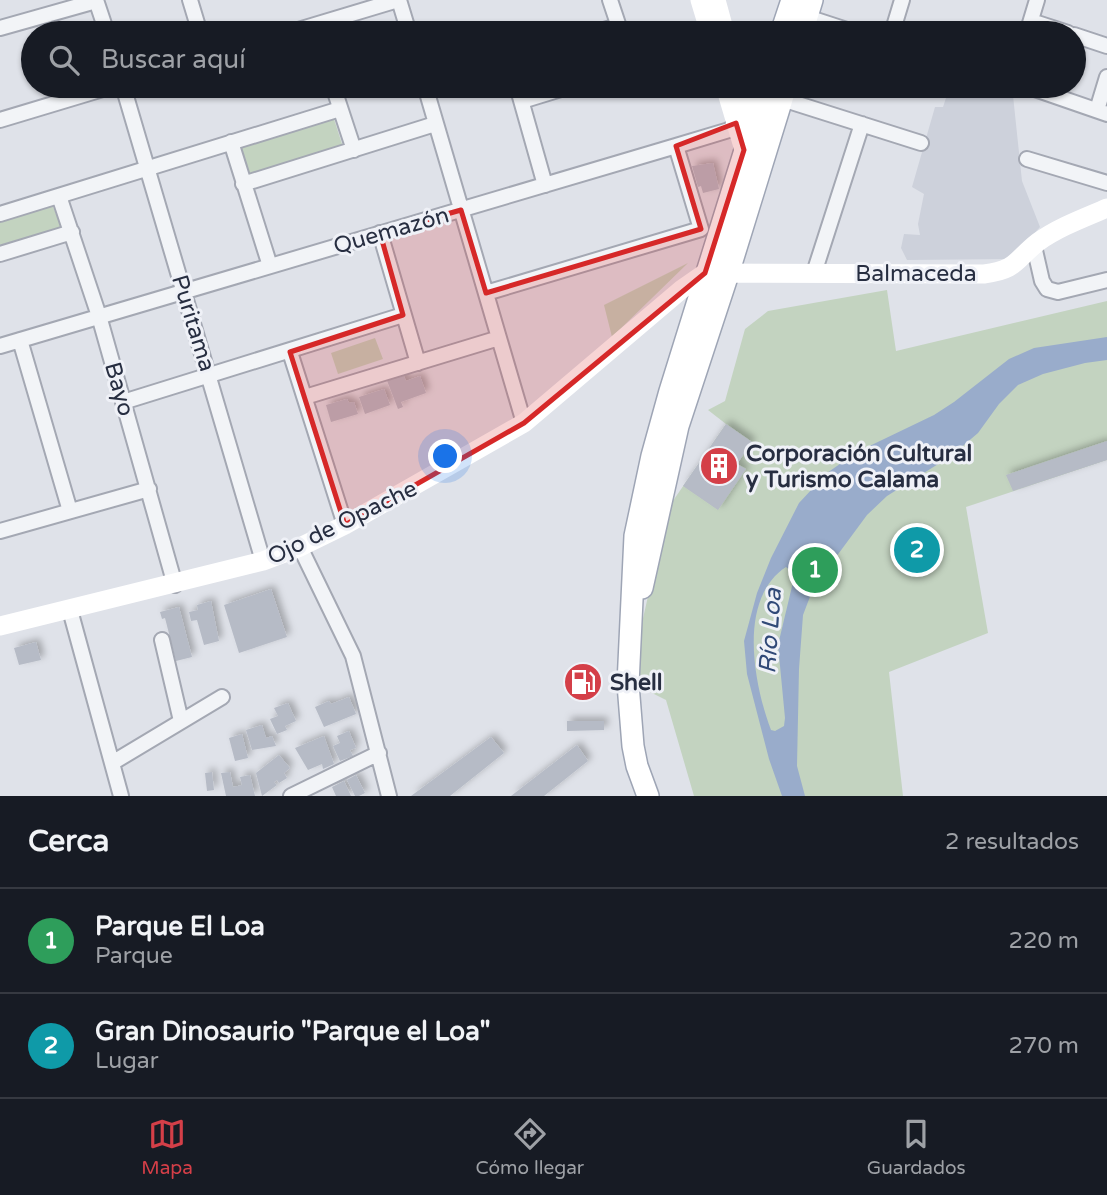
<!DOCTYPE html>
<html lang="es">
<head>
<meta charset="utf-8">
<style>
	body { margin:0; font-family:"Varela Round",sans-serif; background:#242831; color:#f1f3f6 }
	.you { position:absolute; left:446px; top:457px; width:24px; height:24px; margin:-18px; border:5px solid #fff; border-radius:50%; background:#1a73e8; box-shadow:0 0 0 10px #1a73e833 }
	.badge { display:grid; place-items:center; width:46px; height:46px; border-radius:50%; background:#d43f48; color:#fff; font-size:23px; font-weight:700 }
	.pin { position:absolute; translate:-50% -50%; border:4px solid #fff; box-shadow:0 2px 7px #0006 }
	.list { margin:0; padding:0; list-style:none }
	h2 { display:flex; justify-content:space-between; align-items:center; height:91px; margin:0; padding:0 28px; font-size:30px }
	h2 small { font-size:23px; font-weight:400; color:#9ea1a6 }
	.list li { display:grid; grid-template-columns:46px 1fr auto; gap:21px; align-items:center; box-sizing:border-box; height:105px; padding:0 28px; border-top:2px solid #363941 }
	.list b { display:block; font-size:26px; white-space:nowrap }
	.list p { margin:0; font-size:23px; white-space:nowrap; color:#9ea1a6 }
	.list em { font-size:23px; font-style:normal; color:#9ea1a6 }
	.icon { flex:none; width:38px; height:38px; fill:none; stroke:currentColor; stroke-width:2; stroke-linecap:round; stroke-linejoin:round }
	.map { position:relative; flex:none; width:1107px; height:796px; overflow:hidden }
	.search { position:absolute; background:#171b24; box-shadow:0 2px 5px #0004; left:21px; right:21px; top:21px; height:77px; display:flex; align-items:center; gap:18px; box-sizing:border-box; padding:0 24px; border-radius:38px; color:#9ea1a6; font-size:26px }
	.sheet { height:301px; background:#171b24 }
	nav { display:flex; justify-content:space-around; align-items:center; box-sizing:border-box; height:98px; border-top:2px solid #363941; background:#171b24; font-size:19px; color:#9ea1a6 }
	nav a { display:grid; justify-items:center; gap:4px }
	nav .on { color:#d43f48 }
	.map>svg:first-child { display:block }
</style>
</head>
<body>
<div class="map">
<svg width="1107" height="796" viewBox="0 0 1107 796">
	<defs>
		<filter id="shadow"><feDropShadow dx="4" dy="-4" stdDeviation="3.5" flood-color="#0004"/></filter>
	</defs>
	<rect width="100%" height="100%" fill="#dfe2e9"/>
	<path fill="#cdd1db" d="M950,86h62l10,95 18,46 -29,32 -104,1 -6,-12 3,-14 16,1 -2,-11 6,-30 -12,-7 23,-80h8z"/>
	<path fill="#c3d3c0" d="M333,116l10,31 -97,27 -10,-30z
		M52,204l9,23 -61,18v-27z
		M688,263l-76,74 -8,-32z
		M887,290l9,61 211,-50v159l-141,47 22,126 -99,39 14,124h-209l-28,-96 -26,-13 -1,-51 29,-128 58,-84 -18,-14 17,-9 20,-72 23,-18z
		M375,338l8,21 -45,15 -7,-21z"/>
	<path fill="#99accb" fill-rule="evenodd" d="M1107,337v23l-22,3 -42,11 -25,11 -19,19 -21,29 -27,23 -64,40 -20,19 -45,61 -11,18 -8,21 -4,54 -2,97 8,30h-23l-13,-37 -22,-85 -3,-33 13,-48 14,-35 28,-55 28,-30 30,-21 77,-37 20,-13 55,-43 25,-11zM786,567l5,4 3,7 -16,67 7,73 -1,8 -9,5 -4,-1c-17,-45 -34,-131 15,-163z"/>
	<path fill="#b6bbc6" filter="url(#shadow)" d="M713,163l6,26 -16,4 -2,-7 -3,1 -6,-21z
		M402,372l4,9 14,-5 6,17 -25,9 2,5 -5,2 -12,-31z
		M384,389l6,16 -25,9 -6,-17z
		M347,399l2,4 5,-1 4,12 -27,8 -5,-17z
		M726,424l26,18 -15,22 9,5 -28,41 -35,-24z
		M1107,441v19l-94,31 -7,-16z
		M271,589l16,48 -48,16 -15,-48z
		M211,601l8,40 -15,4 -7,-25 -6,1 -2,-9 9,-2 -1,-5z
		M179,607l13,50 -16,4 -11,-43 -3,1 -2,-7z
		M36,642l5,18 -22,5 -5,-17z
		M349,697l7,17 -32,13 -9,-20 14,-6 2,3z
		M288,703l8,18 -11,5 2,4 -10,4 -7,-15 8,-3 -4,-8z
		M567,721h37v9l-37,1z
		M262,725l4,13 6,-2 4,10 -24,4 -6,-20z
		M349,731l7,17 -6,2 3,6 -13,5 -7,-15 7,-3 -3,-7z
		M242,734l6,24 -13,3 -6,-23z
		M324,736l10,28 -11,5 -1,-5 -14,6 -13,-22z
		M491,737l13,16 -54,43h-39z
		M577,745l11,16 -44,35h-33z
		M279,755l11,13 -6,5 3,5 -8,5 -2,-3 -3,2 3,3 -15,11 -6,-23z
		M212,772l2,18 -7,1 -2,-18z
		M230,772l3,15 9,-2 -2,-8 10,-2 5,21h-29l-5,-23z
		M356,775l9,18 -6,3h-4l-8,-16z
		M344,781l7,15h-15l-4,-9z"/>
	<g fill="none" stroke-linecap="round" stroke-linejoin="round">
		<defs>
			<path id="minor" d="M96,0l11,33
				M190,0l10,33
				M399,0l10,33
				M610,0l11,33
				M807,17l49,16
				M1031,21l37,12
				M0,28l96,-27
				M288,33l110,-33
				M594,33l24,-7
				M892,33l10,-33
				M1027,33l10,-33
				M1074,35l33,11
				M123,86l140,475
				M333,86l21,64
				M425,86l99,337
				M517,86l28,99
				M1026,86l81,28
				M782,99l139,44
				M522,101l49,-15
				M1097,110l10,-33
				M0,120l113,-34
				M231,142l39,124
				M1027,159l80,24
				M243,184l192,-60
				M59,196l40,120 76,269
				M0,214l340,-105
				M380,233l38,130
				M1034,246l8,35 5,8 11,3 49,-12
				M0,254l72,-22
				M814,273l48,-149
				M486,293l215,-64 -25,-83
				M20,340l50,171
				M0,346l676,-200 53,-16 11,-11
				M290,352l55,173
				M305,397l194,-59
				M123,402l280,-87
				M0,531l149,-42
				M300,547l53,109 36,140
				M70,610l51,186
				M162,640l19,81
				M112,763l110,-66
				M291,796l88,-43"/>
			<path id="primary" d="M781,33l11,-33
				M802,33l10,-33
				M642,588l36,-162 50,-152 58,-188
				M648,796l-11,-30 -4,-20 -5,-62 7,-148 17,-80 18,-65 95,-305"/>
		</defs>
		<use href="#minor" stroke="#a4a8b3" stroke-width="18"/>
		<use href="#primary" stroke="#9ea5b5" stroke-width="24"/>
		<use href="#minor" stroke="#f2f4f7" stroke-width="14"/>
		<path stroke="#fff" stroke-width="19" d="M700,0l10,33
			M716,0l9,33
			M725,86l19,64
			M741,86l14,45
			M0,626l263,-65 37,-14 45,-22 179,-102 158,-134 23,-16 279,1c33,-4 31,-14 54,-32 21,-15 46,-24 69,-34"/>
		<use href="#primary" stroke="#fff" stroke-width="21"/>
	</g>
	<path fill="#d62828" fill-opacity="0.2" stroke="#d62828" stroke-width="5" stroke-linejoin="round" d="M736,123l8,27 -39,123 -181,150 -179,102 -55,-173 113,-37 -23,-82 81,-23 25,83 215,-64 -25,-83z"/>
	<defs>
		<symbol id="building-disc" viewBox="-11 -11 22 22"><circle r="9.5" fill="#d43f48" stroke="#eff1f7"/><path d="M-4-6H4V6H1V3H-1V6H-4ZM-2.5-4.3h1.7v1.8h-1.7ZM.8-4.3h1.7v1.8H.8ZM-2.5-1h1.7V.8h-1.7ZM.8-1h1.7V.8H.8Z" fill="#fff"/></symbol>
		<symbol id="fuel-disc" viewBox="-11 -11 22 22"><circle r="9.5" fill="#d43f48" stroke="#eff1f7"/><path d="M-5.5-6h7V0h2V4h1.3V-2.5L3-4.5l.8-.8L6-3V5H2.5V1h-1V6h-7ZM-4.2-4.7v3.2H.2V-4.7Z" fill="#fff"/></symbol>
	</defs>
	<g fill-rule="evenodd">
		<use href="#building-disc" x="697" y="444" width="44" height="44"/>
		<use href="#fuel-disc" x="561" y="660" width="44" height="44"/>
	</g>
	<g text-anchor="middle" stroke-width="6" stroke-linejoin="round" paint-order="stroke">
		<g font-size="23" fill="#272e41" stroke="#eff1f7">
			<text transform="translate(391 230) rotate(-16)" y="8">Quemazón</text>
			<text x="916" y="281">Balmaceda</text>
			<text transform="translate(194 323) rotate(73)" y="8">Puritama</text>
			<text transform="translate(120 389) rotate(74)" y="8">Bayo</text>
			<text transform="translate(342 522) rotate(-26)" y="8">Ojo de Opache</text>
		</g>
		<g font-size="23" font-weight="bold" fill="#272e41" stroke="#eff1f7" text-anchor="start">
			<text x="746" y="461">Corporación Cultural<tspan x="746" dy="26">y Turismo Calama</tspan></text>
			<text x="610" y="690">Shell</text>
		</g>
		<g font-size="24" font-style="italic" fill="#304977" stroke="#eff1f7">
			<text transform="translate(770 631) rotate(-86)" y="8">Río Loa</text>
		</g>
	</g>
</svg>
<div class="you"></div>
<div class="pin badge" style="left:815px;top:570px;background:#2e9e5b">1</div>
<div class="pin badge" style="left:917px;top:550px;background:#0f9aa8">2</div>
<div class="search"><svg class="icon" aria-label="search" viewBox="0 0 24 24"><circle cx="10" cy="10" r="6"/><path d="M15 15l6 6"/></svg>Buscar aquí</div>
</div>
<section class="sheet">
<h2>Cerca<small>2 resultados</small></h2>
<ul class="list">
<li><span class="badge" style="background:#2e9e5b">1</span><div><b>Parque El Loa</b><p>Parque</p></div><em>220 m</em></li>
<li><span class="badge" style="background:#0f9aa8">2</span><div><b>Gran Dinosaurio &quot;Parque el Loa&quot;</b><p>Lugar</p></div><em>270 m</em></li>
</ul>
</section>
<nav>
<a class="on"><svg class="icon" aria-label="map" viewBox="0 0 24 24"><path d="M3 6l6-2 6 2 6-2v14l-6 2-6-2-6 2zM9 4v14M15 6v14"/></svg>Mapa</a>
<a><svg class="icon" aria-label="directions" viewBox="0 0 24 24"><path d="M12 3l9 9-9 9-9-9zM9 14v-3h6M13 9l2 2-2 2"/></svg>Cómo llegar</a>
<a><svg class="icon" aria-label="saved" viewBox="0 0 24 24"><path d="M7 4h10v16l-5-4-5 4z"/></svg>Guardados</a>
</nav>
</body>
</html>
